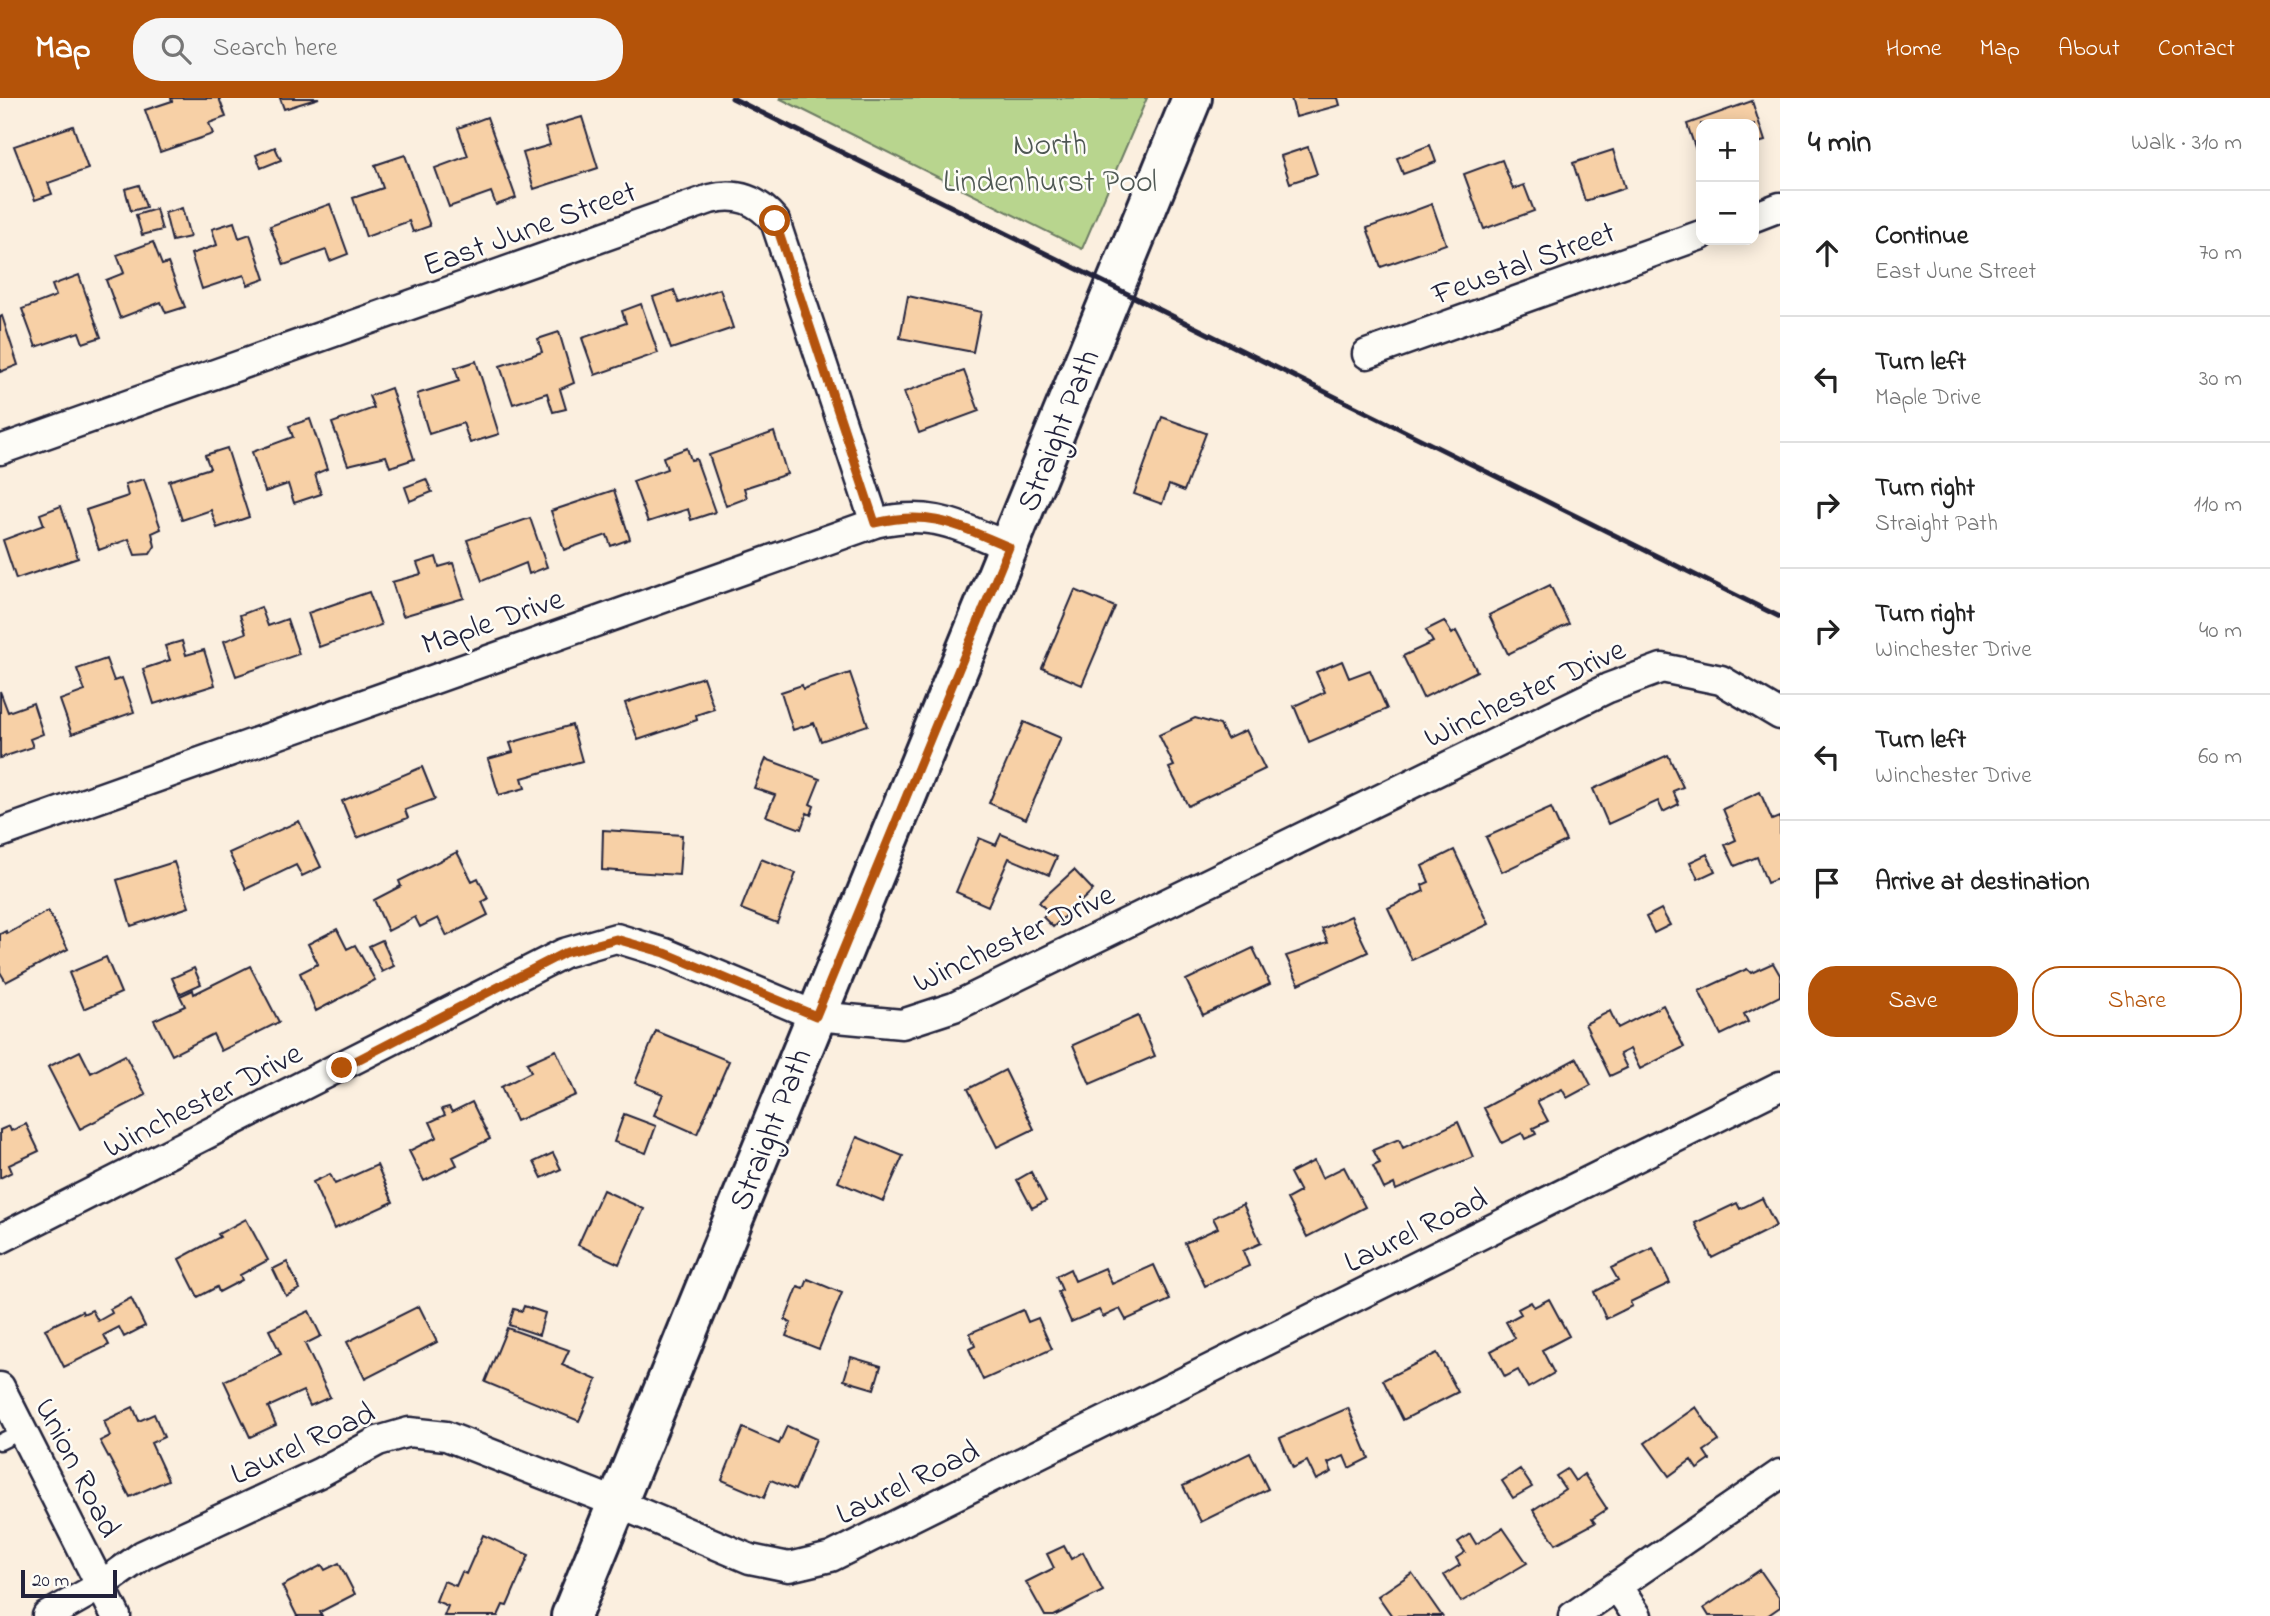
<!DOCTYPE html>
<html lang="en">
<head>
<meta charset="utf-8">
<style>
	body { margin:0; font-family:"Indie Flower",sans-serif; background:#f6f6f6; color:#222 }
	.controls { position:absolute; right:21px; top:21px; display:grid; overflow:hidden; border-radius:14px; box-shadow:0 4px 18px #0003 }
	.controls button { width:63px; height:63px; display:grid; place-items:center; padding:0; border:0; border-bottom:2px solid #e0e0e0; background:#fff; color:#222; font:35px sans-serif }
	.scale { position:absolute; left:21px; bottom:18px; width:96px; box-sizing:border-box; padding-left:7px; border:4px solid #22223b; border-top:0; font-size:19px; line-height:24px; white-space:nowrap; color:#22223b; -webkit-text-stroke:5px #fdfcf7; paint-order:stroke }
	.stop { position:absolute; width:21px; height:21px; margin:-16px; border:5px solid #b45309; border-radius:50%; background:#fff }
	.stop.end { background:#b45309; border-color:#fff; box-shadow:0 2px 7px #0008 }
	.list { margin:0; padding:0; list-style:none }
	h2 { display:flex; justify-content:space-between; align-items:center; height:91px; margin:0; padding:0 28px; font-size:30px }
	h2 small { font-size:23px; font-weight:400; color:#767676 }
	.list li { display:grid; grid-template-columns:46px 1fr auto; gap:21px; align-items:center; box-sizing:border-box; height:126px; padding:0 28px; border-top:2px solid #e0e0e0 }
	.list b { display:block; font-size:26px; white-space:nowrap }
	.list p { margin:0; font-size:23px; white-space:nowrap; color:#767676 }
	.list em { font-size:23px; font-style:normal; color:#767676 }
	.actions { display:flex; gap:14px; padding:21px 28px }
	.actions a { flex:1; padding:16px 0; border:2px solid #b45309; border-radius:28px; text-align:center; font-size:24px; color:#b45309 }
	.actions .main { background:#b45309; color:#fff }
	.icon { flex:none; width:38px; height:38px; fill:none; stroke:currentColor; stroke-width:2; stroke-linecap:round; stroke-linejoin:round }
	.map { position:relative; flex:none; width:1780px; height:1518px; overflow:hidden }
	header { display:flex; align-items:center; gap:42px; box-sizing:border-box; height:98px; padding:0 35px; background:#b45309; color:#fff }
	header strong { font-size:33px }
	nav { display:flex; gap:38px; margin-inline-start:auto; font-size:24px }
	.search { width:490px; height:63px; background:#f6f6f6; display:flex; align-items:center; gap:18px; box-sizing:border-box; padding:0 24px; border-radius:28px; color:#767676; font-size:26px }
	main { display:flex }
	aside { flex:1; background:#fff }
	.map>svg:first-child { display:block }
</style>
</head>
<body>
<header>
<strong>Map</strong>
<div class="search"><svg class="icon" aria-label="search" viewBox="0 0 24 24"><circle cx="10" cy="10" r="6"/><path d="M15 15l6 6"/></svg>Search here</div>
<nav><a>Home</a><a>Map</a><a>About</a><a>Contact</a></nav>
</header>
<main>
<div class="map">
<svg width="1780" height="1518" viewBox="0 0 1780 1518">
	<rect width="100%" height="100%" fill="#fbefdf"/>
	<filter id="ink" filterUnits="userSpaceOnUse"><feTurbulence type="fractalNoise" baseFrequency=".0143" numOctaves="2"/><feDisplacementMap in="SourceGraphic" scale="14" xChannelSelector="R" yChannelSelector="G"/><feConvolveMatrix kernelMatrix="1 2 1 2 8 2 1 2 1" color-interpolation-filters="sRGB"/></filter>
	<g filter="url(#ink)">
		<path fill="#b8d58e" stroke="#6d7c64" stroke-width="2" d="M779,0h368l-65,151z"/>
		<path fill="#f7d0a6" stroke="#22223b" stroke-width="2" d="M171,0h48l7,19 -17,6 4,11 -53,18 -15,-42 27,-9z
			M280,0h39l-35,11z
			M1291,0h47l2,7 -44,12z
			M1752,3l13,40 -11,3v-20h-53l-1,38 -13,-38z
			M487,19l29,81 -20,7 -5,-13 -42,15 -14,-39 33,-12 -10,-28z
			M582,19l16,51 -64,21 -11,-36 27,-8 -5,-17z
			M73,28l15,43 -40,14 4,11 -17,6 -21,-54z
			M1430,47l6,17 -33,12 -6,-16z
			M275,49l6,13 -20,8 -5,-13z
			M1308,49l9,27 -27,9 -9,-27z
			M1613,52l12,38 -40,13 -12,-38z
			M405,57l25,71 -17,6 -4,-11 -43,16 -13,-39 30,-10 -8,-23z
			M1502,62l11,29 11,-4 10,26 -50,18 -20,-55z
			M139,87l7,22 -15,4 -6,-22z
			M330,106l18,50 -18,7 -4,-11 -42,15 -14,-39z
			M1432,106l14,40 -65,23 -14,-39z
			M182,110l8,29 -18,4 -7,-28z
			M156,111l6,21 -20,5 -6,-20z
			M234,124l5,16 11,-4 15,45 -17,6 -4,-10 -42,14 -11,-35 26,-9 -5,-16z
			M153,144l9,23 6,-2 17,44 -19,6 -5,-11 -41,16 -14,-38 18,-7 -7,-18z
			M79,177l22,62 -18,6 -4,-11 -43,15 -14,-38 34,-13 -4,-11z
			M720,191l13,39 -62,21 -18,-52 21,-7 5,13z
			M908,198l73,16 -8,40 -73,-14z
			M641,206l17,49 -63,22 -13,-37 44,-15 -4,-12z
			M2,218l16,49 -18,7v-55z
			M559,234l15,51 -14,6 6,20 -13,3 -6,-19 -34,11 -13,-38 42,-14 -4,-13z
			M476,263l23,73 -29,9 -7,-20 -34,11 -12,-40 42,-13 -4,-13z
			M964,273l15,40 -60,22 -15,-41z
			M391,290l23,71 -24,8 -4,-11 -38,9 -16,-42 42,-15 -5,-12z
			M1162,319l44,16 -22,58 -15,-6 -7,19 -28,-10z
			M310,321l17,50 -12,5 6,20 -27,9 -6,-19 -23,8 -13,-40 41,-15 -4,-11z
			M774,334l13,42 -43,14 3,10 -21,8 -17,-51z
			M227,350l22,69 -32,11 -6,-18 -29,10 -13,-39 41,-13 -5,-13z
			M687,350l4,12 5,-1 19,53 -24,8 -3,-11 -40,13 -15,-41 34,-12 -4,-12z
			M144,381l17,50 -9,4 3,13 -5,8 -15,1 -6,-16 -30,11 -13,-40 42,-14 -3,-12z
			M426,381l6,13 -22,9 -5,-14z
			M614,392l16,49 -19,7 -4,-11 -43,15 -13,-39z
			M61,408l17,52 -62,21 -13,-39 41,-15 -4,-11z
			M530,420l17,49 -18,7 -3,-11 -44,18 -15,-41z
			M436,459l3,10 14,-4 11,35 -61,18 -11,-34 29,-8 -4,-11z
			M1550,487l19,39 -61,30 -19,-39z
			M1075,492l40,17 -33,78 -40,-17z
			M369,494l12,33 -62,22 -11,-34z
			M261,509l7,19 19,-7 12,35 -63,22 -12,-35 22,-8 -6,-18z
			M1444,523l8,13 4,-3 21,40 -54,27 -20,-42 30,-14 -7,-12z
			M182,543l4,14 18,-5 11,35 -61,19 -11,-35 27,-9 -5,-14z
			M106,561l8,22 8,-3 12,34 -62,22 -12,-34 25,-9 -8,-22z
			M1342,563l7,17 21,-8 17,39 -78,33 -15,-36 31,-14 -9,-20z
			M850,575l18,52 -47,16 -7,-18 -21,7 -12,-38 21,-7 1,4z
			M703,579l11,32 -18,6 1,5 -59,20 -13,-37z
			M0,593l8,21 25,-9 10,31 -13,5 3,8 -33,11z
			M1195,620l25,7 7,14 19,-9 19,39 -77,37 -19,-38 5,-2 -15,-31z
			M1024,624l37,16 -35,81 -37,-16z
			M572,627l10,36 -60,17 3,10 -26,7 -11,-36 25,-7 -3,-9z
			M1668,657l15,32 -10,4 6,13 -16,8 -5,-11 -50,23 -15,-35z
			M766,661l54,20 -10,25 4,2 -3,9 -4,-2 -6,16 -35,-13 9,-21 -21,-7z
			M422,669l13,32 -30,11 3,8 -51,20 -15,-37z
			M1760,694l12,28 7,-3 1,3v58l-13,5 -10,-26 -22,9 -10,-21 11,-5 -13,-31z
			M1551,710l15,33 -64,31 -16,-35z
			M299,723l22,46 -19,9 -6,-11 -50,24 -17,-36z
			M603,732l79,5 -3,40 -77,-5z
			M1001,736l56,23 -8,18 -40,-17 -21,48 -32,-14 23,-54 17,7z
			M1454,752l35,74 -77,36 -24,-52 36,-17 -2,-6 7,-3 -7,-16z
			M457,754l15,29 6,-3 10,21 -6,3 6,13 -41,21 -9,-18 -18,9 -5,-10 -27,14 -14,-31 27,-14 -2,-5z
			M1707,756l8,17 -17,8 -8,-17z
			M761,761l35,14 -19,50 -36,-14z
			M174,764l15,45 -58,19 -14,-46z
			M1074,772l19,20 -40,37 -10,-10 5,-5 -9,-10z
			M1661,811l9,16 -16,8 -8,-16z
			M48,813l20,38 -62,33 -6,-10v-38l6,-3 1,3z
			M1351,818l17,36 -69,32 -13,-28 42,-14 -6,-13z
			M337,831l10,20 8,-4 20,35 -59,31 -16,-38 18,-9 -10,-20z
			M382,842l12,26 -12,6 -13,-26z
			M1253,850l17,36 -67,31 -17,-35z
			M106,859l15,36 -37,16 -15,-36z
			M1773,865l7,12v21l-36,18 4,8 -27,13 -22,-44 48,-22 4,4z
			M250,868l29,56 -58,29 -8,-17 -41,21 -18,-35 31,-14 -5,-10 13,-6 1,4z
			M194,870l7,16 -22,10 -7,-16z
			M1663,907l21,42 -44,22 -10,-20 -10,5 7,14 -17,8 -25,-52 25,-13 8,17z
			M1138,918l17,40 -65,28 -17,-39z
			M656,933l73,30 -32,73 -43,-19 9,-21 -28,-11z
			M556,952l20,45 -60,26 -15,-34 30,-15 -4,-9z
			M80,953l11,22 34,-18 21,40 -66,34 -32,-62z
			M1577,960l14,27 -24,13 -5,-9 -25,12 11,20 -15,7 3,6 -11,5 -3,-6 -20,10 -18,-35z
			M1005,972l29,59 -37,18 -29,-58z
			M472,1004l18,37 -37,18 4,8 -33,16 -15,-30 28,-14 -7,-15 15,-7 -3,-6 7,-2 3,5z
			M624,1016l32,12 -10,27 -32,-11z
			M1458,1024l15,35 -77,33 -2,-6 -10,5 -11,-23 7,-3 -7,-13 26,-11 4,9z
			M26,1026l13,27 -30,14 3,7 -12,6v-48l9,-4 2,5z
			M857,1039l46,19 -20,45 -45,-19z
			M553,1055l8,16 -19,9 -8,-16z
			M1314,1063l8,17 22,-11 21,40 -58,30 -20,-38 13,-7 -10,-19z
			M377,1067l16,37 -59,27 -21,-47 17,-8 5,10z
			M1031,1074l15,29 -14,7 -15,-28z
			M603,1092l41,19 -25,55 -41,-19z
			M1762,1100l14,28 -64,32 -17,-35 42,-20 3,6z
			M1243,1106l18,39 -18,8 6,15 -44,20 -20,-43 33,-15 -5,-10z
			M246,1121l22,41 -28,15 2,5 -23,12 -2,-5 -19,10 -19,-38 41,-22 -2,-3z
			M1653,1150l17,35 -40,19 2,4 -26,13 -12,-27 24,-12 -7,-12z
			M287,1164l13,27 -14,7 -13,-27z
			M1154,1167l16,35 -44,20 -6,-11 -17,8 -4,-7 -28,12 -13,-30 4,-2 -6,-14 14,-7 5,12 30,-13 7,16z
			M808,1181l34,14 -23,56 -33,-13 5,-13 -6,-3 13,-33 6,2z
			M131,1200l14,28 -21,11 -5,-10 -15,8 5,10 -45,22 -19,-38 37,-18 1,3 9,-4 6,11 14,-8 -2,-4z
			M1549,1201l20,37 -27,14 12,23 -26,15 -10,-18 -13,7 -14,-26 24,-13 -9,-16 15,-8 -3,-5 13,-7 3,5z
			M419,1208l18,36 -72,37 -18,-37z
			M524,1208l21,7 -6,22 -30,-10 5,-16 8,2z
			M1023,1212l5,12 10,-4 14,31 -69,31 -14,-31 6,-3 -5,-13z
			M309,1213l12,25 -16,8 25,53 -20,9 -7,-15 -35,16 8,18 -26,12 -26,-56 57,-27 -12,-24z
			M507,1230l62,22 -7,15 35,15 -18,41 -94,-39z
			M1437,1255l21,39 -55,28 -20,-40z
			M851,1259l30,9 -7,23 -30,-9z
			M133,1309l6,14 15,-7 10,23 -13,6 17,37 -38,17 -30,-56 10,-5 -6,-15z
			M1696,1309l23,34 -15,10 6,9 -13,9 -6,-9 -22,16 -24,-33z
			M1348,1310l21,50 -20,10 -5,-12 -16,7 4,9 -16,8 -9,-19 -14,7 -13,-30z
			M787,1328l29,13 -21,51 -24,-10 -7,18 -42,-18 21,-52 36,16z
			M1250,1355l18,36 -67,33 -18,-36z
			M1520,1371l12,18 -19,11 -11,-17z
			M1567,1371l8,12 9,-7 23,35 -15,10 3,4 -39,21 -23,-34 32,-21 -9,-13z
			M1503,1430l24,35 -66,39 -17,-27 16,-10 -4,-7 9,-6 -7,-10 12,-8 6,10z
			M483,1437l46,20 -22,51 -4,-1 -5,11h-54l4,-10 -12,-5 8,-20 12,5 6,-14 4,2z
			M1064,1448l7,13 12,-7 20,39 -49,25h-9l-19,-34 28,-14 -7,-14z
			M339,1465l16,31 -35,18 2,4h-25l-15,-30 40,-21 3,5z
			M1760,1472l20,29v8l-13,9h-58l-5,-8z
			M1412,1475l30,43h-50l-14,-20z"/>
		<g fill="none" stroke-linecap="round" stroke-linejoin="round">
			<defs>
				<path id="lane" d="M0,1344l22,-11"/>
				<path id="street" d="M1754,119l26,-10
					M1367,256l334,-119
					M0,352l710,-251c27,-7 47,0 65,22l100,302
					M0,735l875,-310c57,-14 83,3 134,24
					M0,1141l564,-286 52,-15 49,15 151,63 86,8 52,-17 654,-319 54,-20 59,12 59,35
					M0,1289l116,229
					M1617,1488l20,30
					M47,1518l53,-30 43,-31 176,-82 59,-32 31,-9 37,4 171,67 133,56 39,8 42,-10 949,-471
					M1573,1518l207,-142"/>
				<path id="secondary" d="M571,1518l621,-1518"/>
			</defs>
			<use href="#lane" stroke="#22223b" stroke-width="19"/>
			<use href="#street" stroke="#22223b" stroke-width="33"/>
			<use href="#secondary" stroke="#22223b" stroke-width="44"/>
			<use href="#lane" stroke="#fdfcf7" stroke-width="14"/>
			<use href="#street" stroke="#fdfcf7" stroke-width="28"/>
			<use href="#secondary" stroke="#fdfcf7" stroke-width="38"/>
			<path stroke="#22223b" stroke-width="5" d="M732,0l1048,519"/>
		</g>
	</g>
	<g fill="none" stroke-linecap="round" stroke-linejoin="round" filter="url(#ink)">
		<path stroke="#b45309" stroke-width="9" d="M342,970l222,-115 52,-14 49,14 151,63 193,-469c-51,-21 -77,-38 -134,-24l-100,-302"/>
	</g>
	<g text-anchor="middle" stroke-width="5" stroke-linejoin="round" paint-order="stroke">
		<g font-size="32" fill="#4f5854" stroke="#fdfcf7">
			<text x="1050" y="56">North<tspan x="1050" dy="37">Lindenhurst Pool</tspan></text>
		</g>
		<g font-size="32" fill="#22223b" stroke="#fdfcf7">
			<text transform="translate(529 129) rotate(-20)" y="11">East June Street</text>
			<text transform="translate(1523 164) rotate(-20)" y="11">Feustal Street</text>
			<text transform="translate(1057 332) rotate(-68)" y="11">Straight Path</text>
			<text transform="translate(492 522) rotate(-19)" y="11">Maple Drive</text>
			<text transform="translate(1524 594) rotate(-25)" y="11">Winchester Drive</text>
			<text transform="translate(1013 839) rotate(-25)" y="11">Winchester Drive</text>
			<text transform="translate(202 1001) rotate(-27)" y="11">Winchester Drive</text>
			<text transform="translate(769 1031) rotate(-68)" y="11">Straight Path</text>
			<text transform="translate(1415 1131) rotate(-26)" y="11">Laurel Road</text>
			<text transform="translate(302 1344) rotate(-25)" y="11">Laurel Road</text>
			<text transform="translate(79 1369) rotate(63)" y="11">Union Road</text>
			<text transform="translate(907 1383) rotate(-26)" y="11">Laurel Road</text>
		</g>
	</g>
</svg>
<div class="controls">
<button>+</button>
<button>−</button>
</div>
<div class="scale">20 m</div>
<div class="stop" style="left:775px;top:123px"></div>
<div class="stop end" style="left:342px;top:970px"></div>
</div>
<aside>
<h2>4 min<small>Walk · 310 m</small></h2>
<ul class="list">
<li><svg class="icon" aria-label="ahead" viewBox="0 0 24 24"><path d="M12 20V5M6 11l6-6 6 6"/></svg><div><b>Continue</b><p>East June Street</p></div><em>70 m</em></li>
<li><svg class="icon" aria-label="left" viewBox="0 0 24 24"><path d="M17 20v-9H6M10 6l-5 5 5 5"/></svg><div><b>Turn left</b><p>Maple Drive</p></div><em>30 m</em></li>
<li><svg class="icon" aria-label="right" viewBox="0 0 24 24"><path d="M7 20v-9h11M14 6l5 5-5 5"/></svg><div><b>Turn right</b><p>Straight Path</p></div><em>110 m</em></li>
<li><svg class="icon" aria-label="right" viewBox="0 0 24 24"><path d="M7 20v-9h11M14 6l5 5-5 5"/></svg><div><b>Turn right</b><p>Winchester Drive</p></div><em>40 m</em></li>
<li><svg class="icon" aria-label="left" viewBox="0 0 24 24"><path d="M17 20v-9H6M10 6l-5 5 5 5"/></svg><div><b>Turn left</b><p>Winchester Drive</p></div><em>60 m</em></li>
<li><svg class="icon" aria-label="arrive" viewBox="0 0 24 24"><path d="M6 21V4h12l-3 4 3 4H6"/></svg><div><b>Arrive at destination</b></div></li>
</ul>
<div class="actions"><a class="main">Save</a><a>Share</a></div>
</aside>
</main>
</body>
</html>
